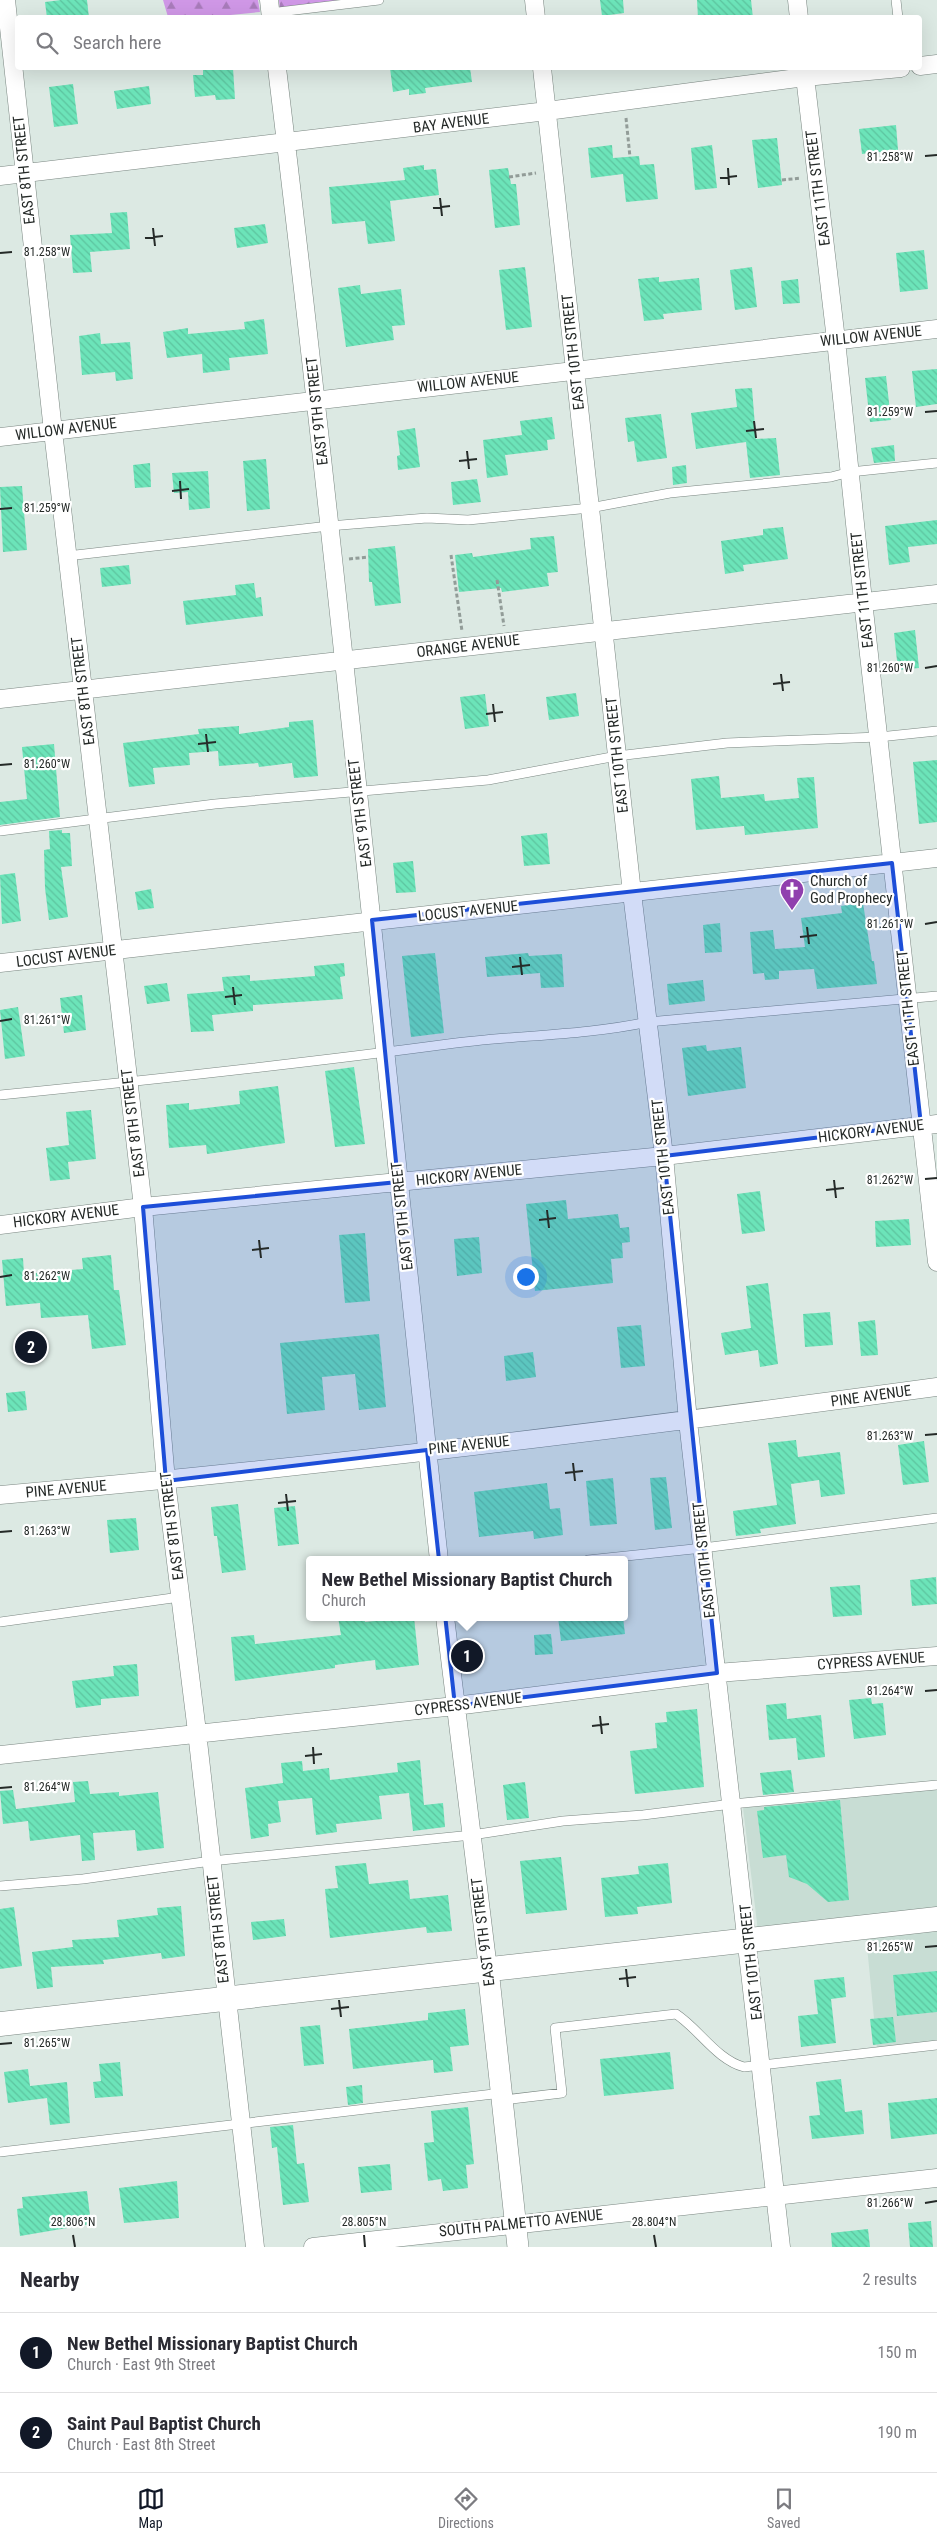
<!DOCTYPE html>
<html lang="en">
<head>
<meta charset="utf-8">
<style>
	body { margin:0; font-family:"Roboto Condensed",sans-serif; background:#f2f2f3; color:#2b2b33 }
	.you { position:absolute; left:525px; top:1276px; width:18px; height:18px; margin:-12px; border:4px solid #fff; border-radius:50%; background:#1a73e8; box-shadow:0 0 0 8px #1a73e833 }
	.badge { display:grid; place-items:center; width:32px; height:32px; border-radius:50%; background:#111827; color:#fff; font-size:16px; font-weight:700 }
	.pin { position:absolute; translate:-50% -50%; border:2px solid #fff; box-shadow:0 1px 5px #0006 }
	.popup { position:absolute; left:306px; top:1556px; width:322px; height:65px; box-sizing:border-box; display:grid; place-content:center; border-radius:5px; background:#fff; filter:drop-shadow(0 1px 4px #0005); font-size:16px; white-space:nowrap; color:#7c7c81 }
	.popup b { font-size:19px; color:#2b2b33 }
	.popup::after { content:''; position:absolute; left:50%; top:100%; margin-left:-10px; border:10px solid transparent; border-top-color:#fff }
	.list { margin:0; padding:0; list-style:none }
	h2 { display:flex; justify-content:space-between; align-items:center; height:65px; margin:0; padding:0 20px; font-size:21px }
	h2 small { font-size:16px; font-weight:400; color:#7c7c81 }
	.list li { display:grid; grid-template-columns:32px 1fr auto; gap:15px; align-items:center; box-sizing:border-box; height:80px; padding:0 20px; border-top:1px solid #e1e1e2 }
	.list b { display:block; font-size:19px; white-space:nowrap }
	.list p { margin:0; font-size:16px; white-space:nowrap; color:#7c7c81 }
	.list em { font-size:16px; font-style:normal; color:#7c7c81 }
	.icon { flex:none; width:28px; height:28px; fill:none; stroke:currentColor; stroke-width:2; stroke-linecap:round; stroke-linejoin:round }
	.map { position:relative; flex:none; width:937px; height:2247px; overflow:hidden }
	.search { position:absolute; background:#fff; box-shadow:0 5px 20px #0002; left:15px; right:15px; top:15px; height:55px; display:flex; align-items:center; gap:12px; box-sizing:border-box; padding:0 18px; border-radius:5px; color:#7c7c81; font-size:19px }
	.sheet { height:225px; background:#fff }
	nav { display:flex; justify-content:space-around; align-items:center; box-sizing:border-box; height:70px; border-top:1px solid #e1e1e2; background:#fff; font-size:14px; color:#7c7c81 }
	nav a { display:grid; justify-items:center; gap:2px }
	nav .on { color:#111827 }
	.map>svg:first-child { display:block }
</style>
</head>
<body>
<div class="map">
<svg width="937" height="2247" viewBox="0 0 937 2247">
	<defs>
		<pattern id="forest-firs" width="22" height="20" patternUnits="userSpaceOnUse" patternTransform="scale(1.25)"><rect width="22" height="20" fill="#cf97e6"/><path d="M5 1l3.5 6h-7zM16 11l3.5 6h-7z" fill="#a87bba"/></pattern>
		<pattern id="building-back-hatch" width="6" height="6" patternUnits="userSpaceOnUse" patternTransform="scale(1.25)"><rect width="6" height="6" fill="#6ce4b9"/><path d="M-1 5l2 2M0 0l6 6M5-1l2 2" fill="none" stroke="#5dc49f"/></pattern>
	</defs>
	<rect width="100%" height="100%" fill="#dce9e3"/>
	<path fill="#c8ddd4" d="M937,1785v125l-179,21 -15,-123z
		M937,1928v114l-60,7 -11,-113z"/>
	<path fill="url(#forest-firs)" d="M163,0h95l2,12 -50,5h-42z
		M279,0h85l-84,10z"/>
	<path fill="url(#building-back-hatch)" d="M61,0h26l2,18h-42l-2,-16z
		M600,0h23l1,13 -22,3z
		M697,0h54l2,18h-55z
		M203,68h30l2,31 -19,1 -1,-5 -20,2 -2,-22h10z
		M390,68h80l2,14 -47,6 1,5 -17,2v-6l-16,3z
		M73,84l5,40 -24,3 -5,-40z
		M149,86l2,18 -34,5 -3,-18z
		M896,125l2,25 -36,4 -3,-25z
		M777,138l5,47 -24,3 -6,-48z
		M612,145l1,13 26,-2 1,9 14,-1 4,35 -32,3 -3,-28 -32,4 -3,-30z
		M712,145l5,43 -22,2 -4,-42z
		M424,165v5l12,-1 3,26 -49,6 5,40 -27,3 -3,-23 -33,3 -3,-37 76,-7 -2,-12z
		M508,168l3,16h5l4,41 -25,3 -6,-58z
		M127,212l3,37 -40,3 2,20 -19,1 -3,-38 42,-2 -2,-20z
		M265,224l3,19 -31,5 -3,-20z
		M924,250l4,39 -28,3 -4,-39z
		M525,267l7,60 -26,3 -7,-60z
		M752,267l5,40 -22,3 -5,-40z
		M659,277v5l40,-4 3,32 -39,4 1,5 -20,2 -6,-42z
		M798,279l2,24 -17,1 -2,-23z
		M360,285l1,9 40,-5 4,36 -13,1 2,14 -48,7 -8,-59z
		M264,319l4,35 -39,4 1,12 -27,3 -1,-19 -35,4 -4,-26 25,-4v6l57,-5 -1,-7z
		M100,333l1,11 29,-2 3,37 -17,2 -1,-9 -33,3 -3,-39z
		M937,369v35l-21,3 -4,-36z
		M886,376l5,44 -21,2 -5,-44z
		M752,388l4,51 20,-1 4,37 -30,3 -4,-36 -50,7 -5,-36 46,-6 -2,-18z
		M661,414l6,44 -30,4 -3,-21 -6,1 -3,-24z
		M552,417l3,22 -8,1 1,10 -43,5 3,20 -21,3 -4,-38 39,-5 -2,-14z
		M415,428l5,39 -22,3 -1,-14 3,-1 -3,-24z
		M894,445l1,16 -21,2 -3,-15z
		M266,459l4,50 -23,2 -4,-50z
		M150,463l1,24 -16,1 -2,-23z
		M686,465l1,18 -14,2 -1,-18z
		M208,471l2,37 -21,2 -1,-18 -14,1 -2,-20z
		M477,479l4,23 -28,3 -2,-23z
		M22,486l5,64 -24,2 -3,-65z
		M937,520v24l-29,3 2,15 -21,3 -4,-39z
		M783,527l5,32 -45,6 1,6 -19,3 -4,-33 42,-6v-6z
		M554,536l4,36 -11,1 2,13 -47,6 -1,-4 -42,4 -4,-37 17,-2 1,4 58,-8 -1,-11z
		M395,546l6,57 -26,3 -3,-24h-3l-1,-33z
		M129,565l2,19 -29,3 -2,-19z
		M254,583l2,15 5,-1 2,19 -77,9 -3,-24 53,-6 -1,-10z
		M915,630l4,38 -21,2 -4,-37z
		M576,693l3,23 -30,4 -3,-23z
		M485,694l4,32 -24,3 -5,-32z
		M313,720l5,56 -24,2 -2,-15 -33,4 -1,-4 -39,3 -1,-15 -29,2 1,12 -37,3 2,16 -26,3 -6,-44 76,-9 -1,-5 41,-3v8l50,-7v-5z
		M54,744l6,73 -60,8v-23l27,-3 -5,-52z
		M937,760v62l-18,2 -6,-62z
		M719,776l2,22 43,-4 1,7 34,-3 -2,-20 17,-1 4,51 -73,7 -1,-9 -48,4 -5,-51z
		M62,830v3h8l2,33 -11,1 7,50 -19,3 -4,-32 -1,-38 6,-1 -1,-18z
		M547,833l3,31 -26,2 -3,-30z
		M413,861l3,31 -20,1 -3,-30z
		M15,873l6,48 -19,3 -2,-49z
		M151,889l3,19 -16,2 -3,-18z
		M863,903l9,58h2l3,23 -60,5 -3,-20 -35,2v8l-14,1 -1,-7 -11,1 -3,-42 23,-2 2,19 30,-2 -4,-29 41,-5 -1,-7z
		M720,923l2,29 -17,1 -2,-28z
		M435,953l9,80 -33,4 -9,-81z
		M528,953l1,3 33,-2 2,33 -23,1 -1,-15 -53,4 -2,-20z
		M344,963l1,13 -5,1 3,22 -90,6v6l-41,4 2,16 -23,1 -4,-38 37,-3 -2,-14 28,-2v6l65,-5 -1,-10z
		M703,980l2,21 -36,4 -2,-21z
		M167,983l3,18 -23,3 -3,-18z
		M82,995l4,35 -22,3 -4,-35z
		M18,1007l7,49 -20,3 -5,-49z
		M706,1045l1,6 34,-4 5,41 -58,8 -6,-48z
		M354,1067l11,77 -30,3 -10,-76z
		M278,1086l7,57 -78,11 -1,-9 -37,3 -3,-43 23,-2v7l51,-6 -1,-13z
		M91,1110l5,49 -28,3 2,17 -20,2 -4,-33 23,-3 -3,-33z
		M760,1191l5,40 -23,3 -5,-40z
		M566,1200l2,19 50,-5 2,14 9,-1 1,15 -8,1 1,15 -12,1 2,24 -78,8 -9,-87z
		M909,1219l2,26 -35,2 -1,-26z
		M365,1233l5,68 -25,2 -6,-68z
		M479,1237l3,36 -25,3 -3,-37z
		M111,1255l3,35h5l7,55 -34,4 -4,-34 -47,3 -1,-15 -34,3 -4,-46 21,-2 1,16 59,-5 -1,-11z
		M768,1283l10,81 -18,3 -2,-17 -33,5 -4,-22 30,-5 -5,-42z
		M830,1312l3,33 -28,2 -2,-33z
		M875,1320l3,35 -17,1 -3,-34z
		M641,1325l4,41 -24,2 -4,-41z
		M379,1334l7,73 -27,3 -4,-36 -33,3 3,33 -38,4 -7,-71z
		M533,1352l3,25 -30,4 -2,-25z
		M25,1391l2,19 -19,2 -2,-19z
		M796,1440l2,17 42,-5 5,42 -24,3 -2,-17 -28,4 5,40 -36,5 1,4 -25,3 -3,-25 44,-6 -9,-62z
		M924,1441l5,41 -26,3 -5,-40z
		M666,1477l6,51 -17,2 -5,-52z
		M613,1478l4,46 -27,2 -4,-45z
		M547,1483l3,26 10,-1 3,27 -29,4 -1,-8 -54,6 -5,-45z
		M238,1504l8,66 -24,3 -5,-37h-3l-3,-29z
		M295,1506l4,38 -21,2 -4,-38z
		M136,1518l3,32 -29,3 -3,-33z
		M936,1577l1,27 -25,2 -2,-26z
		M860,1585l2,30 -29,2 -3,-30z
		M338,1617h26l1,5 49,-5 5,48 -43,5 -1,-10 -40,5v3l-100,13 -4,-44 23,-2 1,9 86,-9z
		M558,1617h65l2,17 -64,7z
		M551,1634l2,20 -18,1 -1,-20z
		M137,1664l2,32 -38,3v6l-25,3 -4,-27 42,-5 -1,-10z
		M871,1698l1,6 11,-1 3,32 -32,4 -5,-39z
		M786,1703l1,16 34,-4 4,42 -27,3 -2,-22 -27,2 -3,-35z
		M697,1709l7,78 -69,7 -5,-43 27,-3 -2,-25 12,-1 -1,-10z
		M420,1760l4,45 19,-2 2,24 -32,4 -4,-38 -30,3 3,23 -46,5 1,8 -21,3 -4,-37 -34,3 3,21 -13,2 1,12 -18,3 -6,-51 38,-5 -2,-20 21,-2 1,10 26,-3 1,12 68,-8 -1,-9z
		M791,1770l3,22 -31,3 -3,-22z
		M88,1781l2,13 29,-2v4l39,-4 6,56 -27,3 -2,-21 -42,3 2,27 -13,1 -2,-26 -50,6 -2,-20 -25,3 -3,-33 13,-1 3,19 59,-7 -2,-20z
		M525,1782l4,36 -22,2 -4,-35z
		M840,1800l9,100 -21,2 -21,-18 -18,-7 -3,-22 -23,3 -6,-47 7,-1v-3z
		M561,1857l6,53 -41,4 -6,-53z
		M366,1863l3,21 39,-4 2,19 38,-4 4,36 -25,2 -1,-6 -96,11 -5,-49 13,-1 -3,-22z
		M668,1863l4,40 -35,4 1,7 -33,3 -4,-39 38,-4 -1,-8z
		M181,1906l4,50 -23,3 -1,-6 -58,7 1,4 -53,3 2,20 -16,2 -5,-37 41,-5 -1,-7 47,-3 -2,-17 41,-5 -1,-7z
		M14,1907l8,59 -22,3v-60z
		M284,1919l2,17 -33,4 -2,-18z
		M937,1971v41l-40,4 -4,-41z
		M844,1977l2,20 -15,2 5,44 -35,4 -3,-31 20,-2 -4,-34z
		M465,2009l4,36 -19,2 3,24 -19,2 -1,-13 -80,9 -4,-40 79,-9v-7z
		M893,2017l3,25 -23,3 -3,-26z
		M320,2025l4,39 -20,2 -4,-39z
		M670,2052l4,37 -70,7 -4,-37z
		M120,2062l3,34 -28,2 -2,-16 8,-1 -2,-17z
		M28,2069l2,17 37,-4 3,41 -20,2 -3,-27 -39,5 -4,-31z
		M841,2079l4,33 17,-2 2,24 -52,5 -3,-23 11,-1 -4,-33z
		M362,2085l1,18 -15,2 -2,-18z
		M937,2098v36l-46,5 -3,-36z
		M468,2107l6,57 -8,1 2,23 -25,3 -2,-12 -13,2 -4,-38 10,-1 -3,-31z
		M293,2125l4,39 7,-1 5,39 -26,3 -6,-58 -5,1 -2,-21z
		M390,2164l2,26 -31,3 -3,-26z
		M177,2181l2,37 -55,5 -5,-35z
		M87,2191l4,33 -71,12 -3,-27 6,-1 -1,-11z
		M931,2221l2,26h-23l-2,-24z
		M868,2229l2,18h-38l-1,-14z"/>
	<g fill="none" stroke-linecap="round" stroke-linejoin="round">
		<defs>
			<path id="service" d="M896,0l2,18
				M270,13l109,-13
				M67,556l262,-30 98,-8 41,2 122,-12 80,-15 161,-16 19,-5 87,-9
				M0,831l215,-27 273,-24 129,-24 110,-13 152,-6 58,-6
				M0,1095c150,-15 299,-31 448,-51 66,-9 134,-8 200,-22l289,-26
				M588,1560l115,-12 234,-30
				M0,1622l180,-25
				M0,1886l83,-7 128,-18 261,-26 91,-14 80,-6 89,-11 205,-19
				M503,2100l59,-7 -7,-65 121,-14c23,15 41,46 68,53l193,-22
				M0,2152l502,-59"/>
			<path id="minor" d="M6,0l47,431 90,776 23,274 31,251 58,515
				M269,0l2,18
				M534,0l2,18
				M797,0l2,18
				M920,66l17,-2
				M277,68c60,496 108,994 162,1492
				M542,68l90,825 32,263 24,265 93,826
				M804,68l32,272 27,261 74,661
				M0,176l547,-65 258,-34 96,-9
				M0,437l937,-108
				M0,699l937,-105
				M0,963l937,-105
				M0,1225l143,-18 521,-51 273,-32
				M0,1495c313,-27 626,-66 937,-108
				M445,1617l43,352
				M0,1755l455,-49 262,-33 220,-17
				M313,2247l624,-69"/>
			<path id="tertiary" d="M488,1969l30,278"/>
			<path id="secondary" d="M0,2024l937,-105"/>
		</defs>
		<use href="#service" stroke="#7a8681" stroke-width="10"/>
		<use href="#minor" stroke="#7a8681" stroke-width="19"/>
		<use href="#tertiary" stroke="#7a8681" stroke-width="22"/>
		<use href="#secondary" stroke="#7a8681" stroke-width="25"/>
		<path stroke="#929c98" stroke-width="3" stroke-dasharray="4 2.5" stroke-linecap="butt" d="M626,118l4,39
			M509,177l27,-4
			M782,180l19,-2
			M451,555l11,76
			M349,559l19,-2
			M497,580l7,46"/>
		<use href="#service" stroke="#fff" stroke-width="9"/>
		<use href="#minor" stroke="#fff" stroke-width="18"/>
		<use href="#tertiary" stroke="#fff" stroke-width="21"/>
		<use href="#secondary" stroke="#fff" stroke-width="24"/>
	</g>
	<path fill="#1d4ed8" fill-opacity="0.2" stroke="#1d4ed8" stroke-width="4" stroke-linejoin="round" d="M892,863l29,262 -257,31 53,517 -262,33 -28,-256 -261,31 -23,-274 255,-25 -26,-262z"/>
	<path fill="none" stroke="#252a28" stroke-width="2" d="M925,156l12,-1M728,168l1,17M720,178l17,-2M440,198l2,18M433,208l17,-2M153,228l2,18M145,238l18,-2M0,253l12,-1M925,412l12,-1M754,421l2,17M746,431l18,-2M467,451l2,18M459,461l18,-2M180,481l1,18M172,491l17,-2M0,509l12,-1M925,668l12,-2M781,674l2,17M773,684l17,-2M493,704l2,18M486,714l17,-2M206,734l2,18M198,744l18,-2M0,765l12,-1M925,924l12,-2M807,927l2,17M800,937l17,-2M520,957l2,18M512,967l18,-2M233,987l2,18M225,997l17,-2M0,1021l12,-2M925,1179l12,-1M834,1180l2,18M826,1190l18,-2M547,1210l2,18M539,1220l17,-2M259,1240l2,18M252,1250l17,-2M0,1277l12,-2M925,1435l12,-1M573,1463l2,18M565,1473l18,-2M286,1494l2,17M278,1503l18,-2M0,1532l12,-1M925,1691l12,-1M600,1716l2,18M592,1726l17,-2M313,1747l1,17M305,1756l17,-2M0,1788l12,-1M925,1947l12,-1M626,1969l2,18M619,1979l17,-2M339,2000l2,17M331,2009l18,-2M0,2044l12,-1M925,2203l12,-2M73,2235l2,12M364,2235l1,12M654,2235l2,12"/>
	<defs>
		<symbol id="church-pin" viewBox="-11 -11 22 30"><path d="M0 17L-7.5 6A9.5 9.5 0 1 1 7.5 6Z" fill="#903fae" stroke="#fff"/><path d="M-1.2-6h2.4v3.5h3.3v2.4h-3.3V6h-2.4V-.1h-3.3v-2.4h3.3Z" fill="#fff"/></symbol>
	</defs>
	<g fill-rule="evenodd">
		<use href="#church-pin" x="778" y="876" width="28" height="38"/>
	</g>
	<g text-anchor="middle" stroke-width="4.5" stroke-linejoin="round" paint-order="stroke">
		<g font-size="15" fill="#252a28" stroke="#fff">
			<text transform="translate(451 123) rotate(-7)" y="5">BAY AVENUE</text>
			<text transform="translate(24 170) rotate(-96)" y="5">EAST 8TH STREET</text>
			<text transform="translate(818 188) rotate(-97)" y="5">EAST 11TH STREET</text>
			<text transform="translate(871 336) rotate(-6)" y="5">WILLOW AVENUE</text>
			<text transform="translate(573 352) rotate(-96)" y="5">EAST 10TH STREET</text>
			<text transform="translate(468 382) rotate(-6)" y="5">WILLOW AVENUE</text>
			<text transform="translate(317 411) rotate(-96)" y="5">EAST 9TH STREET</text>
			<text transform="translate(66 429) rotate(-7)" y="5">WILLOW AVENUE</text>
			<text transform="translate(862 590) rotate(-96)" y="5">EAST 11TH STREET</text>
			<text transform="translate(468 646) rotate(-7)" y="5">ORANGE AVENUE</text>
			<text transform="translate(83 691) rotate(-97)" y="5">EAST 8TH STREET</text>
			<text transform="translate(617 755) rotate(-96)" y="5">EAST 10TH STREET</text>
			<text transform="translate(360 813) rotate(-97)" y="5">EAST 9TH STREET</text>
			<text transform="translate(468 911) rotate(-6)" y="5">LOCUST AVENUE</text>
			<text transform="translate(66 956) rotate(-7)" y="5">LOCUST AVENUE</text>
			<text transform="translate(908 1008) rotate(-96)" y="5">EAST 11TH STREET</text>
			<text transform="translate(133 1123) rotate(-97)" y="5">EAST 8TH STREET</text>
			<text transform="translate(871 1131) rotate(-7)" y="5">HICKORY AVENUE</text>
			<text transform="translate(663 1157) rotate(-96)" y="5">EAST 10TH STREET</text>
			<text transform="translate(469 1175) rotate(-6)" y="5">HICKORY AVENUE</text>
			<text transform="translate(66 1216) rotate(-7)" y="5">HICKORY AVENUE</text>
			<text transform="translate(402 1216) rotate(-96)" y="5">EAST 9TH STREET</text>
			<text transform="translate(871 1396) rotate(-8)" y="5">PINE AVENUE</text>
			<text transform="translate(469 1445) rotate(-6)" y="5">PINE AVENUE</text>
			<text transform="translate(66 1489) rotate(-5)" y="5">PINE AVENUE</text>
			<text transform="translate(172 1526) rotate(-97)" y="5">EAST 8TH STREET</text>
			<text transform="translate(704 1560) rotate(-96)" y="5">EAST 10TH STREET</text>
			<text transform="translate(871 1661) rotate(-4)" y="5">CYPRESS AVENUE</text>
			<text transform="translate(468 1704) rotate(-7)" y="5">CYPRESS AVENUE</text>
			<text transform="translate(218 1929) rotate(-96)" y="5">EAST 8TH STREET</text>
			<text transform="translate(483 1932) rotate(-97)" y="5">EAST 9TH STREET</text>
			<text transform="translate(751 1962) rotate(-96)" y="5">EAST 10TH STREET</text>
			<text transform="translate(521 2223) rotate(-6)" y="5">SOUTH PALMETTO AVENUE</text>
		</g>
		<g font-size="15" fill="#252a28" stroke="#fff" text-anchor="start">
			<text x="810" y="886">Church of<tspan x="810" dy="17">God Prophecy</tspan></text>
		</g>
	</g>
	<g font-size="12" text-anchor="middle" fill="#252a28" stroke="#fff" stroke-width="4.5" stroke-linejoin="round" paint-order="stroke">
		<text x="890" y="161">81.258°W</text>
		<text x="47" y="256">81.258°W</text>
		<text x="890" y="416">81.259°W</text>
		<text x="47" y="512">81.259°W</text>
		<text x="890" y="672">81.260°W</text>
		<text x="47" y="768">81.260°W</text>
		<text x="890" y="928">81.261°W</text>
		<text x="47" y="1024">81.261°W</text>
		<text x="890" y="1184">81.262°W</text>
		<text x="47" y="1280">81.262°W</text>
		<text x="890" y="1440">81.263°W</text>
		<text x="47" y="1535">81.263°W</text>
		<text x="890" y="1695">81.264°W</text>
		<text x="47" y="1791">81.264°W</text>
		<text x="890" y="1951">81.265°W</text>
		<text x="47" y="2047">81.265°W</text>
		<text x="890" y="2207">81.266°W</text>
		<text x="73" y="2226">28.806°N</text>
		<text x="364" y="2226">28.805°N</text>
		<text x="654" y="2226">28.804°N</text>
	</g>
</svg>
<div class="you"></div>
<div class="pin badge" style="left:467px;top:1656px">1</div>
<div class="popup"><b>New Bethel Missionary Baptist Church</b>Church</div>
<div class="pin badge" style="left:31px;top:1347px">2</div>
<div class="search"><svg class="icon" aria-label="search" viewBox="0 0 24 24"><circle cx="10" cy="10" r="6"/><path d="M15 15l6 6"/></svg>Search here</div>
</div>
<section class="sheet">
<h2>Nearby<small>2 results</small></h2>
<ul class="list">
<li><span class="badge">1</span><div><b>New Bethel Missionary Baptist Church</b><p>Church · East 9th Street</p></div><em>150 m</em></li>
<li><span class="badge">2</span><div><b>Saint Paul Baptist Church</b><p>Church · East 8th Street</p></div><em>190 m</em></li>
</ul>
</section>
<nav>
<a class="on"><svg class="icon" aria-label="map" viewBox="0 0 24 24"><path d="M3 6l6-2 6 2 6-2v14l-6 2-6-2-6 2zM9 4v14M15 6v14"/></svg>Map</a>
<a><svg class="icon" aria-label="directions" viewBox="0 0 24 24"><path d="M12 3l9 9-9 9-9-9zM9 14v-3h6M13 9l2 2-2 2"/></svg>Directions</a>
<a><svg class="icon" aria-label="saved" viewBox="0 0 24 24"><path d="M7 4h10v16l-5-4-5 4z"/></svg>Saved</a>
</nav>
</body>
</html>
